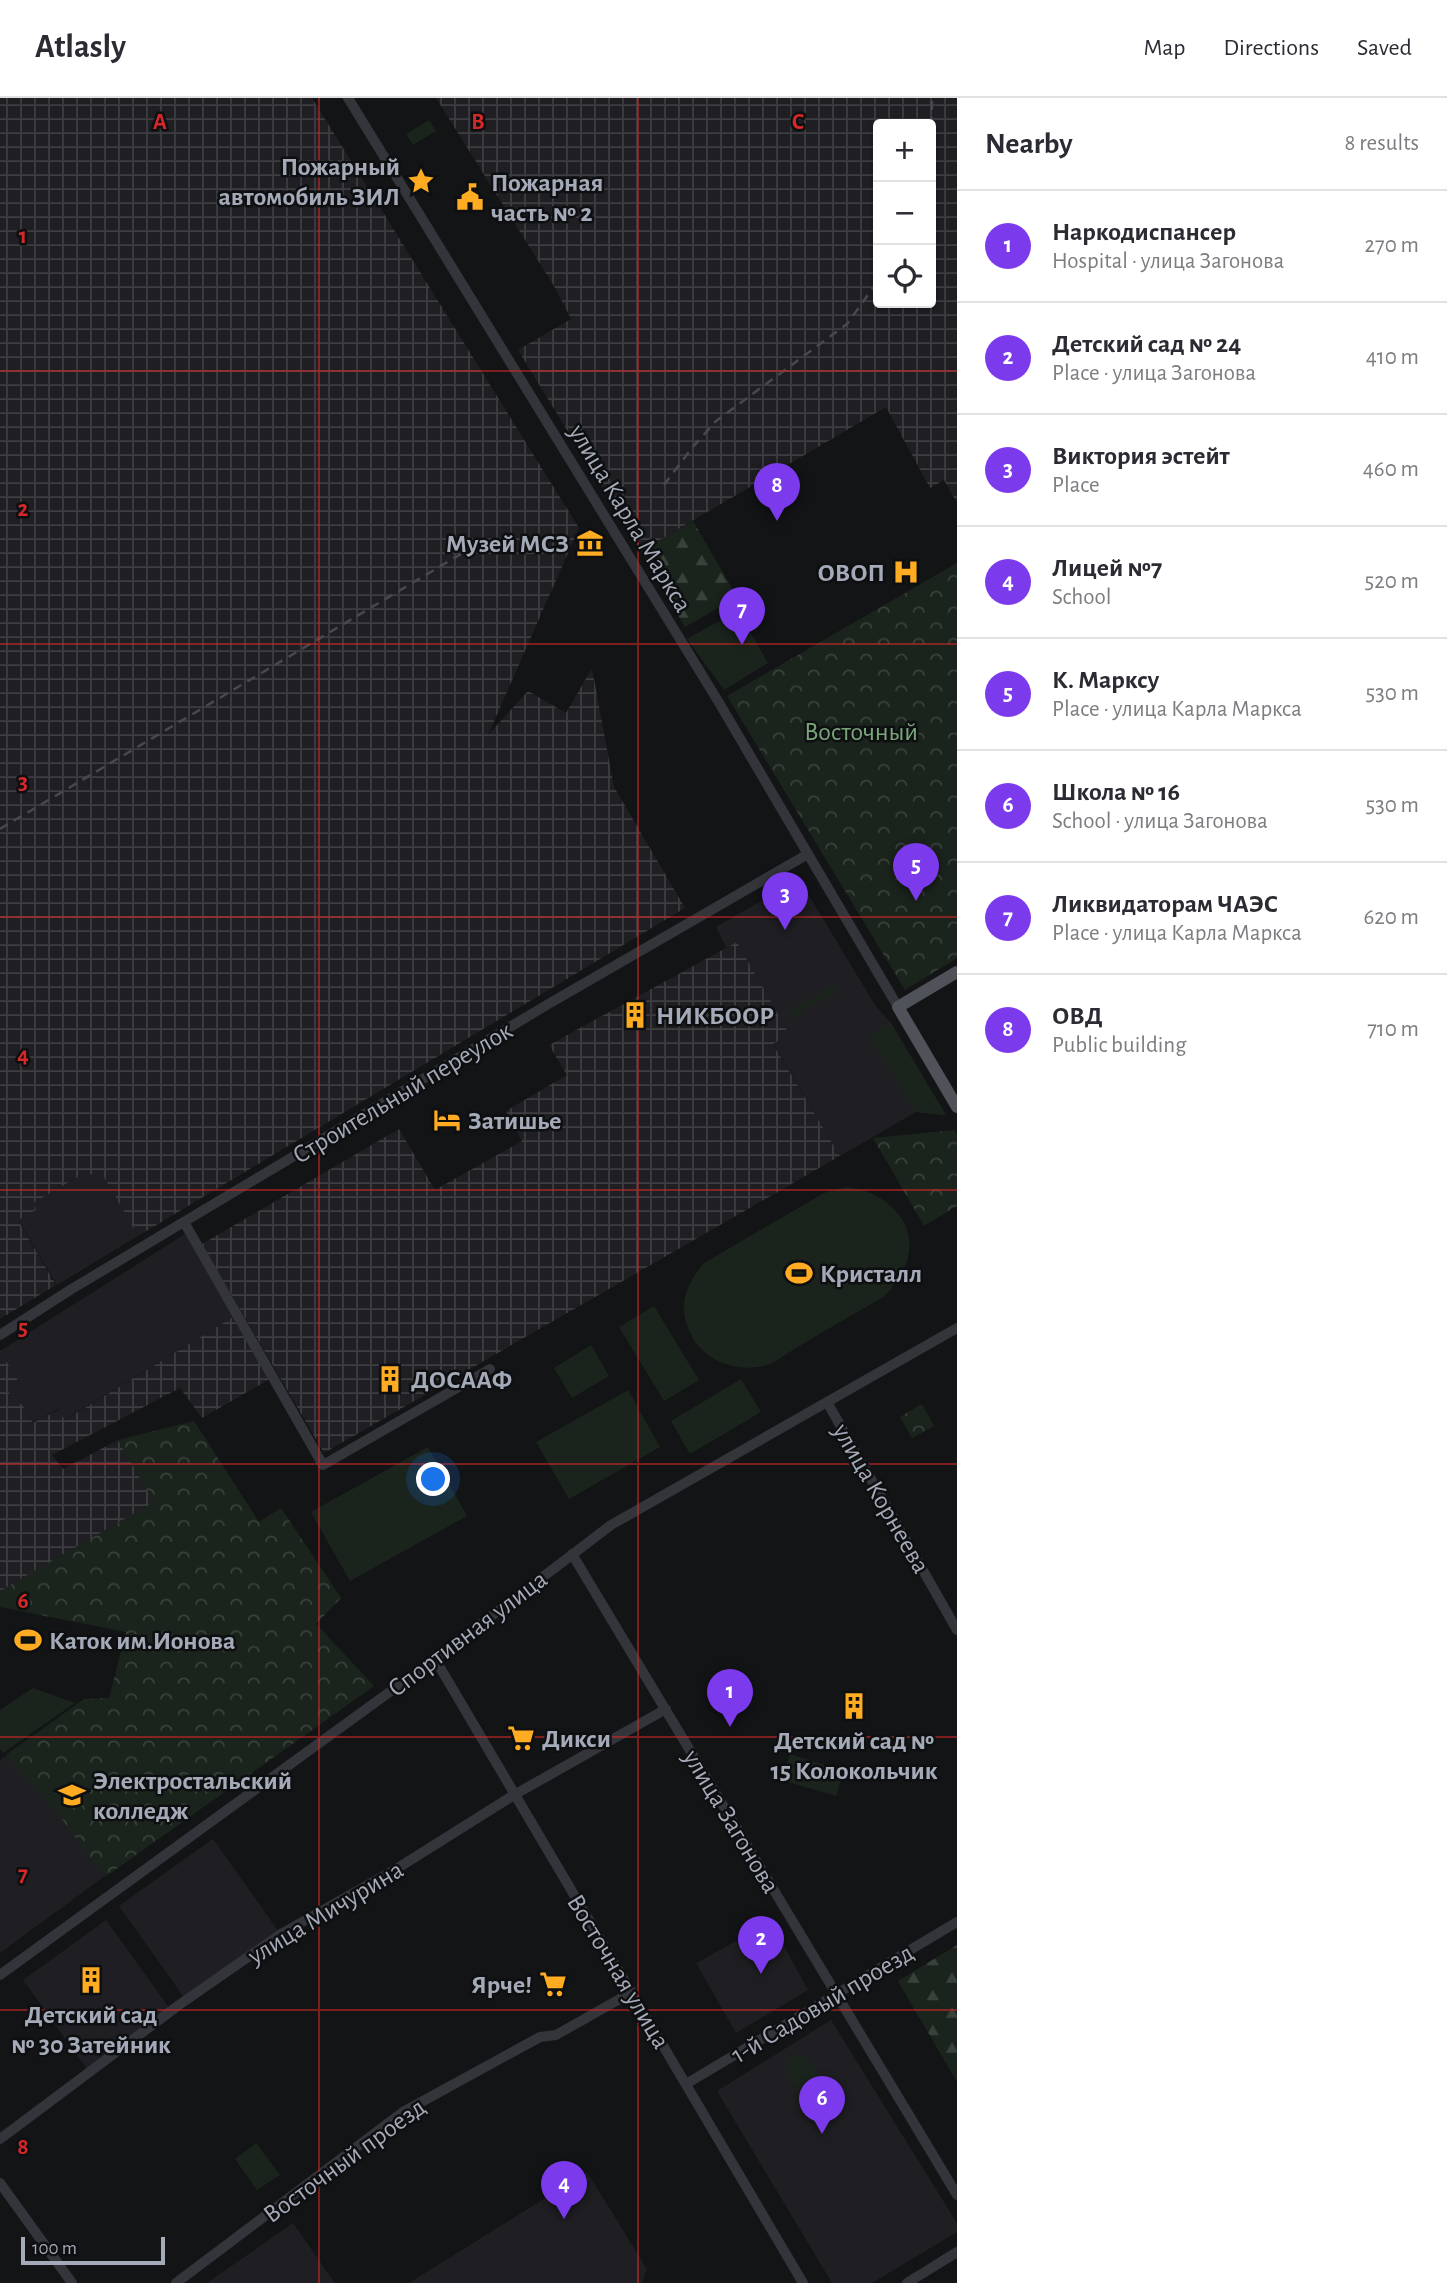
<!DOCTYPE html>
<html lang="en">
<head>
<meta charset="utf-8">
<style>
	body { margin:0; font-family:"Alegreya Sans",sans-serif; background:#f2f2f3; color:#2b2b33 }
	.controls { position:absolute; right:21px; top:21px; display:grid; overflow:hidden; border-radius:7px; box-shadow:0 2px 5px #0004 }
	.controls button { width:63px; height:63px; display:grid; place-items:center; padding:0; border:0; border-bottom:2px solid #e1e1e2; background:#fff; color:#2b2b33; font:35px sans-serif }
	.scale { position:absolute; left:21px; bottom:18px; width:144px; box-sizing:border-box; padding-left:7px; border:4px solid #a4aab7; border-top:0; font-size:19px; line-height:24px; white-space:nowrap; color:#a4aab7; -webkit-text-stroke:5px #0e0f11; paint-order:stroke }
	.you { position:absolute; left:434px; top:1382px; width:24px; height:24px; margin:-18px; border:5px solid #fff; border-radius:50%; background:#1a73e8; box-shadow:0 0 0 10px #1a73e833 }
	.badge { display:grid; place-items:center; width:46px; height:46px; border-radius:50%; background:#7c3aed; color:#fff; font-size:23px; font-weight:700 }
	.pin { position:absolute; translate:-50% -58px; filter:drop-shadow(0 2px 4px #0008) }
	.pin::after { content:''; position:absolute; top:37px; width:24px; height:21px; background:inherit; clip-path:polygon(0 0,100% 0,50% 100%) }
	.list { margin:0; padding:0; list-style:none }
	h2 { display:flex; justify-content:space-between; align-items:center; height:91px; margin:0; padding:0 28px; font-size:30px }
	h2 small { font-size:23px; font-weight:400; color:#7c7c81 }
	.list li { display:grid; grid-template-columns:46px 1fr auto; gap:21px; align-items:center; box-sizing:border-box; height:112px; padding:0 28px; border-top:2px solid #e1e1e2 }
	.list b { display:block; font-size:26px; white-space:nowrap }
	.list p { margin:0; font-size:23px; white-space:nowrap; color:#7c7c81 }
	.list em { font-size:23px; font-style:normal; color:#7c7c81 }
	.icon { flex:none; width:38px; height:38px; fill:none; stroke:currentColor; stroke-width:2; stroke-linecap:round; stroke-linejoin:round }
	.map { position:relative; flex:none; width:957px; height:2185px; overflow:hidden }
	header { display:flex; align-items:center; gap:42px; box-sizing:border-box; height:98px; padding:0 35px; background:#fff; border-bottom:2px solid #e1e1e2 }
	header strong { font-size:33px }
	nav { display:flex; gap:38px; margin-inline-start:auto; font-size:24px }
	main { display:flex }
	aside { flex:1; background:#fff }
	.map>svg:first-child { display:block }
</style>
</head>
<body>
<header>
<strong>Atlasly</strong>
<nav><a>Map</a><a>Directions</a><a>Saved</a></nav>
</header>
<main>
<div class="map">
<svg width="957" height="2185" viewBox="0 0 957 2185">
	<defs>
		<pattern id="industrial-grid" width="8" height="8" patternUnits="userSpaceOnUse" patternTransform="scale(1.75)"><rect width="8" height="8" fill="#1f1f23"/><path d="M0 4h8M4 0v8" fill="none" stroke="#3d3d41"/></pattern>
		<pattern id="forest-firs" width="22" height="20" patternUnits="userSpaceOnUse" patternTransform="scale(1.75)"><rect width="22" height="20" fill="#1b241c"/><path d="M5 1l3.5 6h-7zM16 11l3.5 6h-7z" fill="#39413b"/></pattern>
		<pattern id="park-crowns" width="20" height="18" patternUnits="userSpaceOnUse" patternTransform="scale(1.75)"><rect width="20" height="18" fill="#1b241c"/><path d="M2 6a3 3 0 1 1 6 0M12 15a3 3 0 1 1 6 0" fill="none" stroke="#39413b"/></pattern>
	</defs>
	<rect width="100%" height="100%" fill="#131416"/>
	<path fill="#1f1f23" d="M799,781l76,126 16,18 55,92 -30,-3 -76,44 -67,-113 16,-9 -52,-91 -11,4 -10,-20z
		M101,1073l37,65 -81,49 -39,-66 18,-9 -4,-7 46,-26z
		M185,1136l48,83 -169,103 -6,-11 -25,14 -10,-17 -16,-14 12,-10 -19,-31z
		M82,1606l87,125 -169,124v-193z
		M213,1741l66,93 -94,67 -66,-93z
		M106,1822l64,89 -83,60 -64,-89z
		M771,1824l37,68 -72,43 -40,-70z
		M831,1922l126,203v9l-85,51h-40l-115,-192z
		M587,2074l60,97 -5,14h-233z
		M293,2125l42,60h-128z"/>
	<path fill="url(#industrial-grid)" fill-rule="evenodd" d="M0,0h312l267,430 -91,207 40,-44 38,22 26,-45 22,119 71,121 -547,328 -37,-64 -23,5 -45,26 3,7 -18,10 38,65 -56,34z
		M436,0h521v405l-13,-23 -14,8 -44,-81 -245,144 -123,-201 53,-31 -17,-33zM878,26h53v179h-53z
		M737,844l52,92 -16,10 67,112 -516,297 -122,-209 197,-115 36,61 87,-49 -16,-30 61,-36 -18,-30z
		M233,1219l37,62 -68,39 -22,-30 -128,67 11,14 55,-29 36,62 -154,89v-240l19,31 -11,10 15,14 10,17 25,-13 7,10z"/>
	<path fill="#1b241c" d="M429,22l7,11 -23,14 -7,-11z
		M738,512l30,53 -44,27 -37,-51z
		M835,887l3,6 -48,27 -3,-6z
		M891,925l55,92 -30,-3 -47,-76z
		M845,1089c41,3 79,38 59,82 -4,10 -12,18 -19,27 -30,17 -60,35 -89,52 -10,6 -22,16 -33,18 -31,7 -64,-8 -75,-38 -10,-26 0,-46 16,-65l120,-70z
		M654,1208l45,74 -35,21 -45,-74z
		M591,1247l18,31 -37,22 -18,-30z
		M741,1281l20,33 -71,42 -19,-33z
		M628,1292l32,57 -91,52 -33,-57z
		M428,1349l39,69 -117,65 -39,-69z
		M33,1590l42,15 -72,50 -3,-4v-39z
		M790,1656l54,17 -8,25 -55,-16z
		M798,1956l10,3 29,50 1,7 -9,9 -14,-1 -30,-51 1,-11z
		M256,2045l24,32 -23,15 -22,-31z"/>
	<path fill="url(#forest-firs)" d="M693,423l44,76 -52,30 -44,-76z
		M957,1847v137l-59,-101z"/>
	<path fill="url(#park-crowns)" d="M957,465v395l-52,32 -178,-294z
		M954,1032l3,4v72l-33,20 -51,-88z
		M922,1306l12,22 -22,12 -12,-21z
		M194,1323l65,101 22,-14 60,90 -25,26 58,62 -269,191 -47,-63 -52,-59 78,-56 25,-1 17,-66 -126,-25v-16l154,-89 -36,-62z"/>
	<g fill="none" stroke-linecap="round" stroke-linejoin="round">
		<path stroke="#34353b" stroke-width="10" d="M348,0l370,603 180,306
			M184,1124l139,243 167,-96
			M0,1237l70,-45 475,-284 263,-152
			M827,1304l130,228
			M572,1456l385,641
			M435,1561l368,624
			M0,1877l435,-316 176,-134 346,-197
			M686,1986l271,-162
			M0,2041l179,-134 102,-71 120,-68 113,-71 152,-86
			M0,2085l72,100
			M176,2185l227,-171 137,-75 16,-2 76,-43
			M907,2185l50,-31"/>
		<path stroke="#50525a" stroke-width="12" d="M957,874l-59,35 59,100"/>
		<path stroke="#474950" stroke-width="2.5" stroke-dasharray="9 7" stroke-linecap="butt" d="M931,60l1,-60
			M664,387l27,-36 25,-28 131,-97 31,-43
			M0,731l486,-290"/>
	</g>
	<path fill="none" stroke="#d62828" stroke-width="2" stroke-opacity="0.55" d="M319,0v2185M638,0v2185M0,273h957M0,546h957M0,819h957M0,1092h957M0,1366h957M0,1639h957M0,1912h957"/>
	<defs>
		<symbol id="sight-bare" viewBox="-9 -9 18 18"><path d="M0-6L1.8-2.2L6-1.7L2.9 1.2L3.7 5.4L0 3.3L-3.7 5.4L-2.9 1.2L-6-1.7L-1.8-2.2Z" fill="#ffac22" stroke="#0e0f11" stroke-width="2.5" paint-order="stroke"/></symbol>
		<symbol id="civic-bare" viewBox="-9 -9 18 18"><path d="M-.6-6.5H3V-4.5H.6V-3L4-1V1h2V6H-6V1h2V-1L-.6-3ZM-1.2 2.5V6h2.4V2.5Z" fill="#ffac22" stroke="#0e0f11" stroke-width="2.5" paint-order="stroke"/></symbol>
		<symbol id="museum-bare" viewBox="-9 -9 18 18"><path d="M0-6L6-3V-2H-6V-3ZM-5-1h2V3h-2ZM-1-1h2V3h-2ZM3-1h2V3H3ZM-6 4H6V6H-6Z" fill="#ffac22" stroke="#0e0f11" stroke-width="2.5" paint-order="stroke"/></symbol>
		<symbol id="hospital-bare" viewBox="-9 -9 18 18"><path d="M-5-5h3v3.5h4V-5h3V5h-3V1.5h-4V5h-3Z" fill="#ffac22" stroke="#0e0f11" stroke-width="2.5" paint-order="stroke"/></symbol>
		<symbol id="building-bare" viewBox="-9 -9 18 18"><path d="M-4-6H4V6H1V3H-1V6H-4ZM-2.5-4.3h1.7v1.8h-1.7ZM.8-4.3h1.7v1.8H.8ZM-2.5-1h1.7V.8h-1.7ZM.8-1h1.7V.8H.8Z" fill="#ffac22" stroke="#0e0f11" stroke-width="2.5" paint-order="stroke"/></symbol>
		<symbol id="hotel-bare" viewBox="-9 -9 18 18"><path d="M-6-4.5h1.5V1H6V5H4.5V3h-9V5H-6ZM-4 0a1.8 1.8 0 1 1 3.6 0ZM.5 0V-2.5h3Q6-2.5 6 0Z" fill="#ffac22" stroke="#0e0f11" stroke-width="2.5" paint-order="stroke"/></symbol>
		<symbol id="stadium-bare" viewBox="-9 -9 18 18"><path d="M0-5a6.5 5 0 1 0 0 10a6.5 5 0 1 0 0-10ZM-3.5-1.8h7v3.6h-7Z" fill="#ffac22" stroke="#0e0f11" stroke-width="2.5" paint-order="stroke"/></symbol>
		<symbol id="supermarket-bare" viewBox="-9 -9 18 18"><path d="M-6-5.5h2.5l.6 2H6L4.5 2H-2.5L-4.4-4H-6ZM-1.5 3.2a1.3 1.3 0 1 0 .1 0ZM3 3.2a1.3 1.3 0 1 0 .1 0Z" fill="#ffac22" stroke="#0e0f11" stroke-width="2.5" paint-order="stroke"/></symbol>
		<symbol id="university-bare" viewBox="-9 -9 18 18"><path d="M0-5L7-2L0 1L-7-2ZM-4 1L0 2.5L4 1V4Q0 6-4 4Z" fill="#ffac22" stroke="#0e0f11" stroke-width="2.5" paint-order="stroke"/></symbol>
	</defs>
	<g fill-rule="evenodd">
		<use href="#sight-bare" x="402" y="64" width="38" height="38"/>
		<use href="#civic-bare" x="451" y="80" width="38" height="38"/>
		<use href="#museum-bare" x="571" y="426" width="38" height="38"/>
		<use href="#hospital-bare" x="887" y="455" width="38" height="38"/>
		<use href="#building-bare" x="616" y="898" width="38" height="38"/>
		<use href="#hotel-bare" x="428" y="1003" width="38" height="38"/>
		<use href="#stadium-bare" x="780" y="1156" width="38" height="38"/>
		<use href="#building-bare" x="371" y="1262" width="38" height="38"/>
		<use href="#stadium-bare" x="9" y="1523" width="38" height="38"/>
		<use href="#building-bare" x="835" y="1589" width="38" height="38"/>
		<use href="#supermarket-bare" x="502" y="1621" width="38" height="38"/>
		<use href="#university-bare" x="53" y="1678" width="38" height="38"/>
		<use href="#building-bare" x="72" y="1863" width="38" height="38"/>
		<use href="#supermarket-bare" x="534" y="1867" width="38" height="38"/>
	</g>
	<g text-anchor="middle" stroke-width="5" stroke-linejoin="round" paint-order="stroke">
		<g font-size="26" font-weight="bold" fill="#a4aab7" stroke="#0e0f11" text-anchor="start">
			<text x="400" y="77" text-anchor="end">Пожарный<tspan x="400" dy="30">автомобиль ЗИЛ</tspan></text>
			<text x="491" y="93">Пожарная<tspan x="491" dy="30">часть № 2</tspan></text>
			<text x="569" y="454" text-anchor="end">Музей МСЗ</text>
			<text x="885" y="483" text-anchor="end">ОВОП</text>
			<text x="656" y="926">НИКБООР</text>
			<text x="468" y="1031">Затишье</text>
			<text x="820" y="1184">Кристалл</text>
			<text x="411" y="1290">ДОСААФ</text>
			<text x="49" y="1551">Каток им.Ионова</text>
			<text x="542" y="1649">Дикси</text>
			<text x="854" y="1651" text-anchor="middle">Детский сад №<tspan x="854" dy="30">15 Колокольчик</tspan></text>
			<text x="93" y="1691">Электростальский<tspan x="93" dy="30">колледж</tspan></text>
			<text x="532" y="1895" text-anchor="end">Ярче!</text>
			<text x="91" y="1925" text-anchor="middle">Детский сад<tspan x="91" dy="30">№ 30 Затейник</tspan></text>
		</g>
		<g font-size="26" fill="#a4aab7" stroke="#0e0f11">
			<text transform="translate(631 420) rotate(59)" y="9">улица Карла Маркса</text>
			<text transform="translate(402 994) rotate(-31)" y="9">Строительный переулок</text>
			<text transform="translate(882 1400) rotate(60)" y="9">улица Корнеева</text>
			<text transform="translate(467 1535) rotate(-37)" y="9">Спортивная улица</text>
			<text transform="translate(732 1723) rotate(59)" y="9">улица Загонова</text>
			<text transform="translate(325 1814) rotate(-31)" y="9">улица Мичурина</text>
			<text transform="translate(619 1873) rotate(59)" y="9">Восточная улица</text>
			<text transform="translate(822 1905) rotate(-31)" y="9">1-й Садовый проезд</text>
			<text transform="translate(344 2062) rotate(-36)" y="9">Восточный проезд</text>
		</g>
		<g font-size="26" fill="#78a579" stroke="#0e0f11">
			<text x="861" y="642">Восточный</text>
		</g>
	</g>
	<g font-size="23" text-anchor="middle" font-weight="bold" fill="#d62828" stroke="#0e0f11" stroke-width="5" stroke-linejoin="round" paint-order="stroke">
		<text x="160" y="31">A</text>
		<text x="478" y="31">B</text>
		<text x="798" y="31">C</text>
		<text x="23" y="145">1</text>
		<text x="23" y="418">2</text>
		<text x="23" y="691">3</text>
		<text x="23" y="964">4</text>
		<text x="23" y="1237">5</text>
		<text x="23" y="1510">6</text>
		<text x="23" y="1783">7</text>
		<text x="23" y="2056">8</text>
	</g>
</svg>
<div class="controls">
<button>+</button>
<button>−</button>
<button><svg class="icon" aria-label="locate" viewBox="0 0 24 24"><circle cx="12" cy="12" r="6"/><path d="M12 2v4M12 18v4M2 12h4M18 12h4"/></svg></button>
</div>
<div class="scale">100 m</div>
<div class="you"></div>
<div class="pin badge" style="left:730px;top:1629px">1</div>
<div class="pin badge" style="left:761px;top:1876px">2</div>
<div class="pin badge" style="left:785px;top:832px">3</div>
<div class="pin badge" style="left:564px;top:2121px">4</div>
<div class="pin badge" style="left:916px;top:803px">5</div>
<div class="pin badge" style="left:822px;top:2036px">6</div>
<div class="pin badge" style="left:742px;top:547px">7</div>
<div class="pin badge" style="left:777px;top:423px">8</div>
</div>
<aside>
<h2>Nearby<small>8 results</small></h2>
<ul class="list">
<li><span class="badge">1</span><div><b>Наркодиспансер</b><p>Hospital · улица Загонова</p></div><em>270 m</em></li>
<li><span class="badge">2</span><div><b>Детский сад № 24</b><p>Place · улица Загонова</p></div><em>410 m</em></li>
<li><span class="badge">3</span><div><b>Виктория эстейт</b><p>Place</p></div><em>460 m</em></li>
<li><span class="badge">4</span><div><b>Лицей №7</b><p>School</p></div><em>520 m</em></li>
<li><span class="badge">5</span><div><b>К. Марксу</b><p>Place · улица Карла Маркса</p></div><em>530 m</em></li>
<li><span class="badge">6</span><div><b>Школа № 16</b><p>School · улица Загонова</p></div><em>530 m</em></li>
<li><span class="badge">7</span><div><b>Ликвидаторам ЧАЭС</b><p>Place · улица Карла Маркса</p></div><em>620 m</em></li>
<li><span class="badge">8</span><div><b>ОВД</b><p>Public building</p></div><em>710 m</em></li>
</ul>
</aside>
</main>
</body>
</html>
